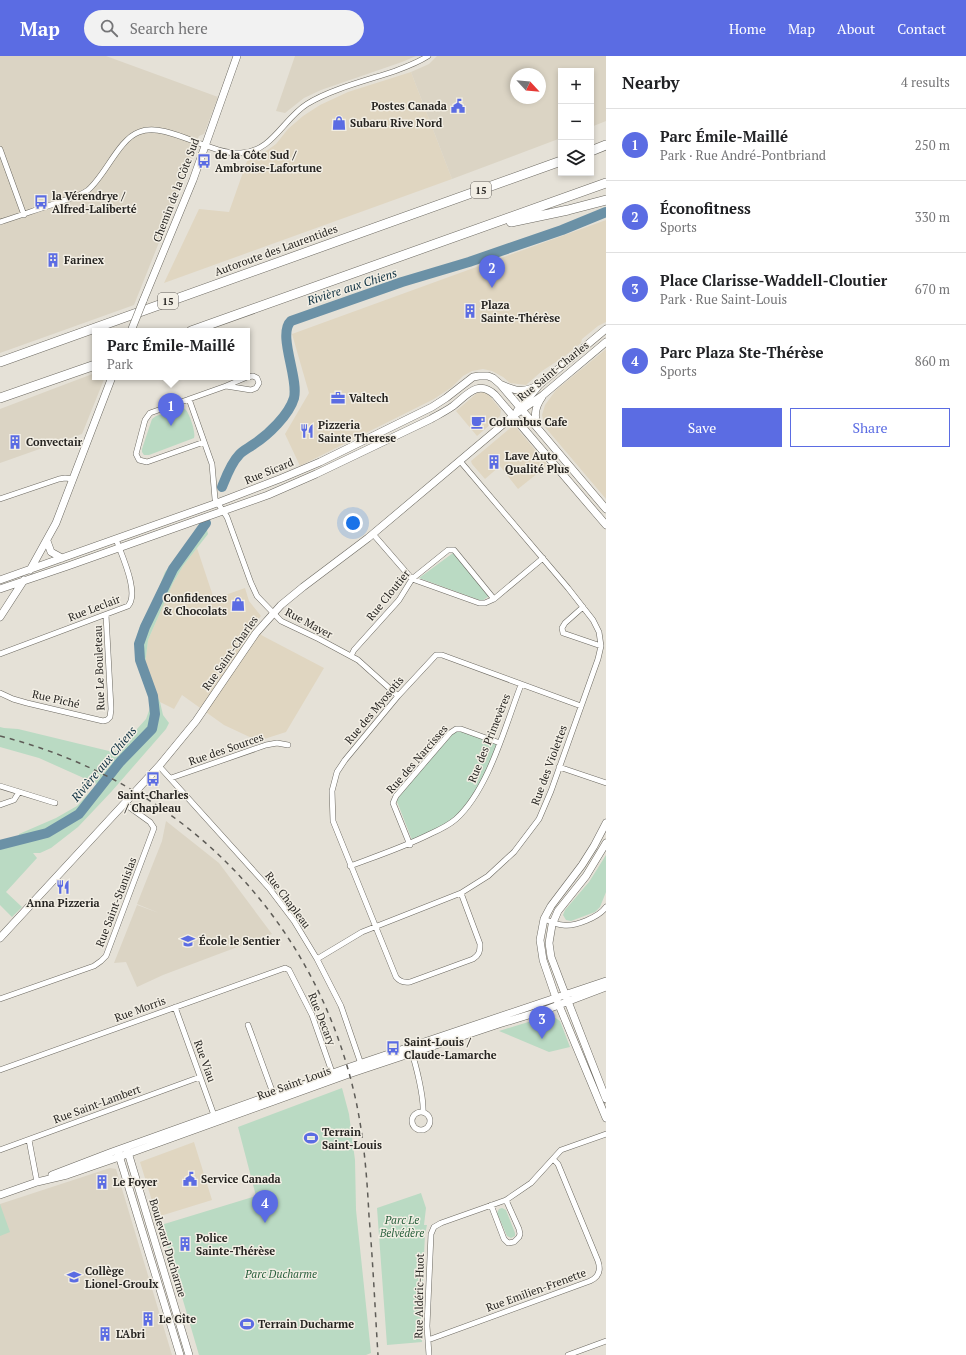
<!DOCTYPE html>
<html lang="en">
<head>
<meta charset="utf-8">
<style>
	body { margin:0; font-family:"PT Serif",serif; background:#f2f2f2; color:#202124 }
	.controls { position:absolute; right:12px; top:12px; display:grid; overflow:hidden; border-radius:0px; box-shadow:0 2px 6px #0003 }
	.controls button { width:36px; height:36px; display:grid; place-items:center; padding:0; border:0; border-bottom:1px solid #e0e0e0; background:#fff; color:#202124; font:20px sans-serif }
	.compass { position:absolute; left:510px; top:12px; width:36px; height:36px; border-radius:50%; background:#fff; box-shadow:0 2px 6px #0003; rotate:116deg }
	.you { position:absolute; left:353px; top:467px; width:14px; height:14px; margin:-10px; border:3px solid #fff; border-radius:50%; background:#1a73e8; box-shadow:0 0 0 6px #1a73e833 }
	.badge { display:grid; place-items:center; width:26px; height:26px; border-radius:50%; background:#5b6ce3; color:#fff; font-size:13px; font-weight:700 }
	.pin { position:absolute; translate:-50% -33px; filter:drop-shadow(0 1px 2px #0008) }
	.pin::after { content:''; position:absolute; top:21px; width:14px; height:12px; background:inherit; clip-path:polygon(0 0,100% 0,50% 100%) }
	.popup { position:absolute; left:92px; top:272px; width:158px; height:52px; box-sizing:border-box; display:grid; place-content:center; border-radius:0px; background:#fff; filter:drop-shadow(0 1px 3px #0005); font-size:13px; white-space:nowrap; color:#757577 }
	.popup b { font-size:15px; color:#202124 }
	.popup::after { content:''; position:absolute; left:50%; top:100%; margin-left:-8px; border:8px solid transparent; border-top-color:#fff }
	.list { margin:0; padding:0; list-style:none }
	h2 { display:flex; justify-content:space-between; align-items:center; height:52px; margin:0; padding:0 16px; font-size:17px }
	h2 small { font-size:13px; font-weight:400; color:#757577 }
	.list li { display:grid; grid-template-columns:26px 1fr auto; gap:12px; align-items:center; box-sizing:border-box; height:72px; padding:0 16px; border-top:1px solid #e0e0e0 }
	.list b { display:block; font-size:15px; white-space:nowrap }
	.list p { margin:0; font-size:13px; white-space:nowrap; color:#757577 }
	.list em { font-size:13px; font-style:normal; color:#757577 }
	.actions { display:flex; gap:8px; padding:12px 16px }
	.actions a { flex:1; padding:9px 0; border:1px solid #5b6ce3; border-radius:0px; text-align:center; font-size:14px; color:#5b6ce3 }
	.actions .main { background:#5b6ce3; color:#fff }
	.icon { flex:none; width:22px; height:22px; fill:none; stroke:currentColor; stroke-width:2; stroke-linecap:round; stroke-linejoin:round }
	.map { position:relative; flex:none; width:606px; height:1299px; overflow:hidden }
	header { display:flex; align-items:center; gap:24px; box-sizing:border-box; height:56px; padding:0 20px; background:#5b6ce3; color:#fff }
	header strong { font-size:19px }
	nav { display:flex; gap:22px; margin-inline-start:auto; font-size:14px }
	.search { width:280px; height:36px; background:#f2f2f2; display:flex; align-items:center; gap:10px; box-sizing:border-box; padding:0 14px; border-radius:22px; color:#757577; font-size:15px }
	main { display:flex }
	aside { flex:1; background:#fff }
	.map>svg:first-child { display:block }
</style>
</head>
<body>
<header>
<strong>Map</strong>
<div class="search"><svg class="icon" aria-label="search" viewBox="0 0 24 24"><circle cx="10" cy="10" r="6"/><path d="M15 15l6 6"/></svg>Search here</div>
<nav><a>Home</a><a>Map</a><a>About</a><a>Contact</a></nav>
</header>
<main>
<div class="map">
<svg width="606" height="1299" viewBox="0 0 606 1299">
	<rect width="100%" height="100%" fill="#e5e1d7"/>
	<path fill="#e0d6c1" d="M411,16l41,107 -288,104 35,-74 30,3 18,-51 15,-7 14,-10 12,-15 15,-13 17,-11 28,-13z
		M606,164v102l-8,4 -16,13 -1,4 -16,13 -23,15 -16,14 -16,-2 -7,-6 -11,-6 -9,-2 -11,2 -9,5 -11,11 -18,12 -134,67 -15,-32 24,-41 -17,-59z
		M606,293v150l-61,-72 -3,-12 3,-10 11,-15z
		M484,336l4,2 13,16 -1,6 -23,20 -21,-25 21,-18z
		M514,369l34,40 -30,24 -18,-23 -15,13 -13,-15 -1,-3z
		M197,492l17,51 31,-11 4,13 12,15 -10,11 12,9 61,32 -38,64 -28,9 -34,-16 -42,-30 -8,14 -14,-7 -9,-17 -5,-11 -1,-9 3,-25 25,-57 10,-17z
		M194,1086l18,58 -55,17 -17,-55z"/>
	<path fill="#dbd4c4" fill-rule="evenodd" d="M0,0h106l112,41 -14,37 -5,2 -6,14 2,2 -61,153 -134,48z
		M295,0h121l-14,6 -81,28 -17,8 -19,15 -9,-2z
		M437,0h169v65l-15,6v-56h-30v67l-109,41 -41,-107 18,-8zM516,18h24v24h-24z
		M95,317v4h10l-23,57 -82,29v-54z
		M166,765l53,42 53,71 -109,41 -26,12 -11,-25 -12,1 23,-58 22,8 -22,-9 25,-63z
		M110,1112l6,1 56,186h-172v-151z"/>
	<path fill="#badac3" d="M180,352c3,0 4,0 6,2 4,5 10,23 8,28l-45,17h-5l-2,-3v-3l10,-30 4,-3z
		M201,473l6,1 1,4 -25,32 -10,17 -25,57 -3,25 1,9 14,28 3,13 6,8 -3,6 -54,62 -34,36 -27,21 -11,5h-7l4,5 -31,34 16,15 -10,10 -12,-12v-61l18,-5 1,-5 37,-16 21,-12 20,-22 -58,-26 -39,-11v-20l4,1 14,1 95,23 7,-4 26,-29 4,-11 -1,-12 -10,-27 -2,-20v-13l3,-10 16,-30 9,-24 32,-40z
		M453,497l36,43 -7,5 -63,-23z
		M456,674l42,14 -12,31 -15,27 -27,25 -32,13 -16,-41z
		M606,799v37l-6,15 -5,5 -24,9 -5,-1 -3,-5 2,-5 24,-28z
		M551,959l9,6 10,26 -21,5 -50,-21z
		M342,1032l7,26 6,46 1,50 15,143 -5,2h-167l-38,-130 95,-29 -18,-69z
		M421,1137l5,15 -2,17h3l-2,9 -4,85 1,23 -35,3 -10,-137z
		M0,1148l10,28 -10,4z
		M502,1152l4,2 9,23v3l-4,2 -4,-2 -10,-23 2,-4z"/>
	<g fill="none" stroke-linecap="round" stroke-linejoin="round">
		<path stroke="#6b91a6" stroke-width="10" d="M222,431c4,-10 9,-24 17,-32 4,-5 10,-7 15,-11 14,-9 35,-29 40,-46 5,-20 -17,-64 -3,-77l111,-39 67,-20 93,-32 44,-18
			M0,789l47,-12 32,-19 41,-52 32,-33 3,-15 -2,-18 -13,-36 -1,-16 6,-17 28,-58 33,-46"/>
		<defs>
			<path id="street" d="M0,93l24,66
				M0,166c19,-6 38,-13 57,-19 10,-4 22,-6 31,-13 17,-14 31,-51 51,-58 28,-11 70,23 102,21 31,-1 42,-34 66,-49 24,-15 61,-24 88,-33 11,-4 22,-8 33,-15
				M247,321l-21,9 25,4 5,-2 3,-5 -2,-5 -4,-2 -6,1
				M189,343l23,65 3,35 12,18 24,66 6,13 24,25 38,18 39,21 40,36
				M204,386l-57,20 -8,-2 -3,-6 9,-34 5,-7 76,-27
				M0,443l59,-20 6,-1 8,1
				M373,478l39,45 67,24h6l9,-4 49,-41
				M583,551l-18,16 -3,5 1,5 38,13
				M0,598l128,-48c12,-13 -7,-52 -12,-67
				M351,600l3,-6 45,-50 13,-21 36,-29h6l40,49
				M0,637l13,6 14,4 76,18 4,-1 3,-3 1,-8 -5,-94
				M159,710l110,122 25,33 23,38 24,47 21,61
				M559,711l47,16
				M171,722l95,-33 11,-2 11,2
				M0,730l55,17
				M0,749l14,-5 5,-8
				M410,789l-17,-42 3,-7 54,-63 6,-4h5l39,14
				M350,810c27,-10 54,-19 80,-32 9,-4 18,-8 26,-15 33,-30 49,-93 65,-134
				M461,837l19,51c0,8 -1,11 -7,15l-63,23c-6,1 -10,0 -14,-5l-63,-156 -1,-30 5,-19 8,-12 53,-64 38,-41h6l139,51
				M544,863c6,2 13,6 19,6 12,2 36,-8 43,-18
				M317,903l45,-27 99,-39 27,-17 26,-24 25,-33 12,-28 47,-132 3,-13 -2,-14 -6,-12 -25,-32 -108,-127
				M0,943l94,-33 7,-5 5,-5 48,-128 -4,-6 -25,-18
				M175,951l40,111
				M248,969l26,71
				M411,994c5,15 13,47 12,62
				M0,1014l285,-102 4,2 23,45 21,60
				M412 1065a9 9 0 1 1 18 0a9 9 0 1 1-18 0Z
				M29,1084l8,42
				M0,1094l200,-73
				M491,1149l13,34 4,4 6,-1 5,-5 1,-3 -1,-5 -13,-29
				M428,1284l162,-59c9,-4 11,-11 8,-20l-40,-97 -5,-5
				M429,1299l-2,-29 4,-92 3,-7 7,-4 65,-23 25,-17 30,-33 45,-16
				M568,1299l38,-14"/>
			<path id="secondary" d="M143,245l50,-121 44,-124
				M502,329c14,6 21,8 35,1
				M517,355c7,-9 15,-16 22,-26l67,-56
				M537,371c-3,-12 -2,-20 5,-30
				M47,485l4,11 11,6
				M30,514l26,-47 56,-146
				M0,524l217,-77 65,-25 38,-16 112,-55 14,-9 27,-21 6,-1h9l5,2 7,6 106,125
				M0,533l68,-23 200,-71 48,-21 115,-55c7,-4 15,-8 22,-13 14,-11 25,-27 42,-11l111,130
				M0,561l24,-37
				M606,767l-12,23 -12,19 -31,41 -7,13 -4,21 3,20 13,38 50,120
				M606,787l-20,33 -28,35 -6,14 -3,18 2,14 11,29 44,113
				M0,882l159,-172 37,-45 60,-88 25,-28 22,-18 65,-49 145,-122 30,-21 63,-53
				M127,1093l62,206
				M118,1096l62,203
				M52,1119l60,-23 235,-84 259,-87
				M0,1139l37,-13 30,-7 52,-18 230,-83 150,-50 49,-15 58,-22"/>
			<path id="highway" d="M591,95l15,-6
				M511,166l57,-12 38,-10
				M191,275l415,-148
				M0,306l561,-201
				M0,342l95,-33"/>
		</defs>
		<use href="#street" stroke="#6b6860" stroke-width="6"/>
		<use href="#secondary" stroke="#6b6860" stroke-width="8"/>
		<use href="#highway" stroke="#6b6860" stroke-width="10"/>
		<use href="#street" stroke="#fff" stroke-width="5"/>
		<use href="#secondary" stroke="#fff" stroke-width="7"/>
		<use href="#highway" stroke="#fff" stroke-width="9"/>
		<path stroke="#5e5c57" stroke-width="1.5" stroke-dasharray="5 5" stroke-linecap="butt" d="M0,680c181,46 316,181 356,365 8,38 11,76 13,115 4,46 6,93 9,139"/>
		<defs>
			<path id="secondary-bridge" d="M131,275l12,-30"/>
		</defs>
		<use href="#secondary-bridge" stroke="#6b6860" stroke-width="8" stroke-linecap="butt"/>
		<use href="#secondary-bridge" stroke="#fff" stroke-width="7"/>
	</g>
	<defs>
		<symbol id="civic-bare" viewBox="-9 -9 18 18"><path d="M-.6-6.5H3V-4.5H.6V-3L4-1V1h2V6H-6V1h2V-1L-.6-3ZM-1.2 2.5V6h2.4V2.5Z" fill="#5b6ce3" stroke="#f2eee4" stroke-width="2.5" paint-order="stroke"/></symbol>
		<symbol id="shop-bare" viewBox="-9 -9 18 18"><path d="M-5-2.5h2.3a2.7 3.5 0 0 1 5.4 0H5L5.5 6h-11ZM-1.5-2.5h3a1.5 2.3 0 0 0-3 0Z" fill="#5b6ce3" stroke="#f2eee4" stroke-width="2.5" paint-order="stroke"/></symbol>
		<symbol id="bus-bare" viewBox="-9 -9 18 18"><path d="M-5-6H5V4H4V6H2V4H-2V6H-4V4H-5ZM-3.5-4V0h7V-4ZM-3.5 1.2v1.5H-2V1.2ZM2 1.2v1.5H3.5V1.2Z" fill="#5b6ce3" stroke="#f2eee4" stroke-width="2.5" paint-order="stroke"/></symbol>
		<symbol id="building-bare" viewBox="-9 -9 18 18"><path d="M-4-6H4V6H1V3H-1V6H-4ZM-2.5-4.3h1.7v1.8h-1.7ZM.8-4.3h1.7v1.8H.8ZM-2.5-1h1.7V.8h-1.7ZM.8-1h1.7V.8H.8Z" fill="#5b6ce3" stroke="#f2eee4" stroke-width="2.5" paint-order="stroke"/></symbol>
		<symbol id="office-bare" viewBox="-9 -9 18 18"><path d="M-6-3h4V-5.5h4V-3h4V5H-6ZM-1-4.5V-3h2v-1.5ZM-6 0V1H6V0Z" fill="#5b6ce3" stroke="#f2eee4" stroke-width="2.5" paint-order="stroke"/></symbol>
		<symbol id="cafe-bare" viewBox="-9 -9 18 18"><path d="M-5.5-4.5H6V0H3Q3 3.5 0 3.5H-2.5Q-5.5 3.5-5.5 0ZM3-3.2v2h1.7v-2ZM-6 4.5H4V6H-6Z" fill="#5b6ce3" stroke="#f2eee4" stroke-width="2.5" paint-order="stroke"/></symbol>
		<symbol id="restaurant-bare" viewBox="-9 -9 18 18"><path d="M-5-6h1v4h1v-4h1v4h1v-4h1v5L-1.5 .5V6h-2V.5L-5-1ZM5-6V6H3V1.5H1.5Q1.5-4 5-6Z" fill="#5b6ce3" stroke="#f2eee4" stroke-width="2.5" paint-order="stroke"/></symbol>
		<symbol id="school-bare" viewBox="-9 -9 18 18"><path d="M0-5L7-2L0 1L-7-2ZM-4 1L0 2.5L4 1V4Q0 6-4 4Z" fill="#5b6ce3" stroke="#f2eee4" stroke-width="2.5" paint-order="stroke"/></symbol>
		<symbol id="stadium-bare" viewBox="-9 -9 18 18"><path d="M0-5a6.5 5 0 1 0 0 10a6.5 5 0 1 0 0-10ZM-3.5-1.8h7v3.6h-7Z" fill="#5b6ce3" stroke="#f2eee4" stroke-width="2.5" paint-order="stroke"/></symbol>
		<symbol id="university-bare" viewBox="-9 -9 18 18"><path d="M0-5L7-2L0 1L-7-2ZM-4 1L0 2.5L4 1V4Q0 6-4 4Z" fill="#5b6ce3" stroke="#f2eee4" stroke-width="2.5" paint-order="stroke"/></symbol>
	</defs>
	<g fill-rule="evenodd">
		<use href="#civic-bare" x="448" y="40" width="20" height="20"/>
		<use href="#shop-bare" x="329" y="57" width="20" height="20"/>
		<use href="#bus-bare" x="194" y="95" width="20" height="20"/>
		<use href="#bus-bare" x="31" y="136" width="20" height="20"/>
		<use href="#building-bare" x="43" y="194" width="20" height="20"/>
		<use href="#building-bare" x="460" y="245" width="20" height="20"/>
		<use href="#office-bare" x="328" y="332" width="20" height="20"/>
		<use href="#cafe-bare" x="468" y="356" width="20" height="20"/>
		<use href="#restaurant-bare" x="297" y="365" width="20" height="20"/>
		<use href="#building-bare" x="5" y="376" width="20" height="20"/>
		<use href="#building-bare" x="484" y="396" width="20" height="20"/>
		<use href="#shop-bare" x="228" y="538" width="20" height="20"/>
		<use href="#bus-bare" x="143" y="713" width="20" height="20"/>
		<use href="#restaurant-bare" x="53" y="821" width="20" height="20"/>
		<use href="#school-bare" x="178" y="875" width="20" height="20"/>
		<use href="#bus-bare" x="383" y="982" width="20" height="20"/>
		<use href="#stadium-bare" x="301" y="1072" width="20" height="20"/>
		<use href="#civic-bare" x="180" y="1113" width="20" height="20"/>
		<use href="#building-bare" x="92" y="1116" width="20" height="20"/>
		<use href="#building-bare" x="175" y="1178" width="20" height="20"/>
		<use href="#university-bare" x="64" y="1211" width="20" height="20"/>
		<use href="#building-bare" x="138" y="1253" width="20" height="20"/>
		<use href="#stadium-bare" x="237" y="1258" width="20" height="20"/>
		<use href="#building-bare" x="95" y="1268" width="20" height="20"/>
	</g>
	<g text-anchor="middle" stroke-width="3" stroke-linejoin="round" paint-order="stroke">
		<g fill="#f2eee4" stroke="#64615c" stroke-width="1">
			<rect x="471" y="126" width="20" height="16" rx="3"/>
			<rect x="158" y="237" width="20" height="16" rx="3"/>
		</g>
		<g font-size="10" font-weight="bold" fill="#272522">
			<text x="481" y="138">15</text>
			<text x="168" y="249">15</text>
		</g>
		<g font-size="11" font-weight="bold" fill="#272522" stroke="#f2eee4" text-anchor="start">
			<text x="447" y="54" text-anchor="end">Postes Canada</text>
			<text x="350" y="71">Subaru Rive Nord</text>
			<text x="215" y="103">de la Côte Sud /<tspan x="215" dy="13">Ambroise-Lafortune</tspan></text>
			<text x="52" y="144">la Vérendrye /<tspan x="52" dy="13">Alfred-Laliberté</tspan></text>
			<text x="64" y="208">Farinex</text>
			<text x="481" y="253">Plaza<tspan x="481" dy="13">Sainte-Thérèse</tspan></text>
			<text x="349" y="346">Valtech</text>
			<text x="489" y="370">Columbus Cafe</text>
			<text x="318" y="373">Pizzeria<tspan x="318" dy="13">Sainte Therese</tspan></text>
			<text x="26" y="390">Convectair</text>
			<text x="505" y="404">Lave Auto<tspan x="505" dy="13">Qualité Plus</tspan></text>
			<text x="227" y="546" text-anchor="end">Confidences<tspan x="227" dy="13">&amp; Chocolats</tspan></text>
			<text x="153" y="743" text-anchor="middle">Saint-Charles<tspan x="153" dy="13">/ Chapleau</tspan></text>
			<text x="63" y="851" text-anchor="middle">Anna Pizzeria</text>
			<text x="199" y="889">École le Sentier</text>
			<text x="404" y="990">Saint-Louis /<tspan x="404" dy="13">Claude-Lamarche</tspan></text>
			<text x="322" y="1080">Terrain<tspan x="322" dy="13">Saint-Louis</tspan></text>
			<text x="201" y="1127">Service Canada</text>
			<text x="113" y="1130">Le Foyer</text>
			<text x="196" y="1186">Police<tspan x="196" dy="13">Sainte-Thérèse</tspan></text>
			<text x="85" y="1219">Collège<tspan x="85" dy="13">Lionel-Groulx</tspan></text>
			<text x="159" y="1267">Le Gîte</text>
			<text x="258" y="1272">Terrain Ducharme</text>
			<text x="116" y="1282">L'Abri</text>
		</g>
		<g font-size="11" fill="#272522" stroke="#f2eee4">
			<text transform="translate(176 134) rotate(-69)" y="4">Chemin de la Côte Sud</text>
			<text transform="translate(276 194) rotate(-20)" y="4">Autoroute des Laurentides</text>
			<text transform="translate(553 315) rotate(-39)" y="4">Rue Saint-Charles</text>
			<text transform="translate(269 415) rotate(-22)" y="4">Rue Sicard</text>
			<text transform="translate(388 539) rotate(-51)" y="4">Rue Cloutier</text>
			<text transform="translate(94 552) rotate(-21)" y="4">Rue Leclair</text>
			<text transform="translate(309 567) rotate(28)" y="4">Rue Mayer</text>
			<text transform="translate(230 597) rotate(-55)" y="4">Rue Saint-Charles</text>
			<text transform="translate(99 612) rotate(-92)" y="4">Rue Le Bouleteau</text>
			<text transform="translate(56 643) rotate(13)" y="4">Rue Piché</text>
			<text transform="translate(374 654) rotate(-50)" y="4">Rue des Myosotis</text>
			<text transform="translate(489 682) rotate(-68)" y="4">Rue des Primevères</text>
			<text transform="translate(226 693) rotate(-19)" y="4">Rue des Sources</text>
			<text transform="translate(417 703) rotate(-49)" y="4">Rue des Narcisses</text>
			<text transform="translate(549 709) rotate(-70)" y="4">Rue des Violettes</text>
			<text transform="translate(288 844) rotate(53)" y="4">Rue Chapleau</text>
			<text transform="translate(116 846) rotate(-69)" y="4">Rue Saint-Stanislas</text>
			<text transform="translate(140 953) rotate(-20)" y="4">Rue Morris</text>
			<text transform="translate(322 963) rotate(68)" y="4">Rue Decary</text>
			<text transform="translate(205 1005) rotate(70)" y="4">Rue Viau</text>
			<text transform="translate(294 1027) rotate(-20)" y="4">Rue Saint-Louis</text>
			<text transform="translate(97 1048) rotate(-20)" y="4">Rue Saint-Lambert</text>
			<text transform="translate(168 1192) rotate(73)" y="4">Boulevard Ducharme</text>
			<text transform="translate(536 1234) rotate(-20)" y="4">Rue Emilien-Frenette</text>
			<text transform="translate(419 1240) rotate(-89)" y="4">Rue Aldéric-Huot</text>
		</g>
		<g font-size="11" font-style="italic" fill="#29603d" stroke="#f2eee4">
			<text x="402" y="1168">Parc Le<tspan x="402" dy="13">Belvédère</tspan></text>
			<text x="281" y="1222">Parc Ducharme</text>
		</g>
		<g font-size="12" font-style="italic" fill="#0e3041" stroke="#f2eee4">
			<text transform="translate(352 231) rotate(-18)" y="4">Rivière aux Chiens</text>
			<text transform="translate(104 708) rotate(-50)" y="4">Rivière aux Chiens</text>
		</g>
	</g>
</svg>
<div class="controls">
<button>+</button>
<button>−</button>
<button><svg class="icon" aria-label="layers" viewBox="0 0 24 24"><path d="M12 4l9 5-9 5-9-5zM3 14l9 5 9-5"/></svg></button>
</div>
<svg class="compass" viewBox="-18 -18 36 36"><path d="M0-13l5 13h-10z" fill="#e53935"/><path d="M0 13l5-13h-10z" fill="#757577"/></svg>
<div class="you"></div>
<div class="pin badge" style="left:171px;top:370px">1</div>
<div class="popup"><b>Parc Émile-Maillé</b>Park</div>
<div class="pin badge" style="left:492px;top:232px">2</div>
<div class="pin badge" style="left:542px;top:983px">3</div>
<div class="pin badge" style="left:265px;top:1167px">4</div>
</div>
<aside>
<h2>Nearby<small>4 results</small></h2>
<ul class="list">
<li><span class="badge">1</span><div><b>Parc Émile-Maillé</b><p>Park · Rue André-Pontbriand</p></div><em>250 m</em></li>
<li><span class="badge">2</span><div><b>Éconofitness</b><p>Sports</p></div><em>330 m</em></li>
<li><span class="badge">3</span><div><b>Place Clarisse-Waddell-Cloutier</b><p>Park · Rue Saint-Louis</p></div><em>670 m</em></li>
<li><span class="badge">4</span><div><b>Parc Plaza Ste-Thérèse</b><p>Sports</p></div><em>860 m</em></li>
</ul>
<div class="actions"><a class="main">Save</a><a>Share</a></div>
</aside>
</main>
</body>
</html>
